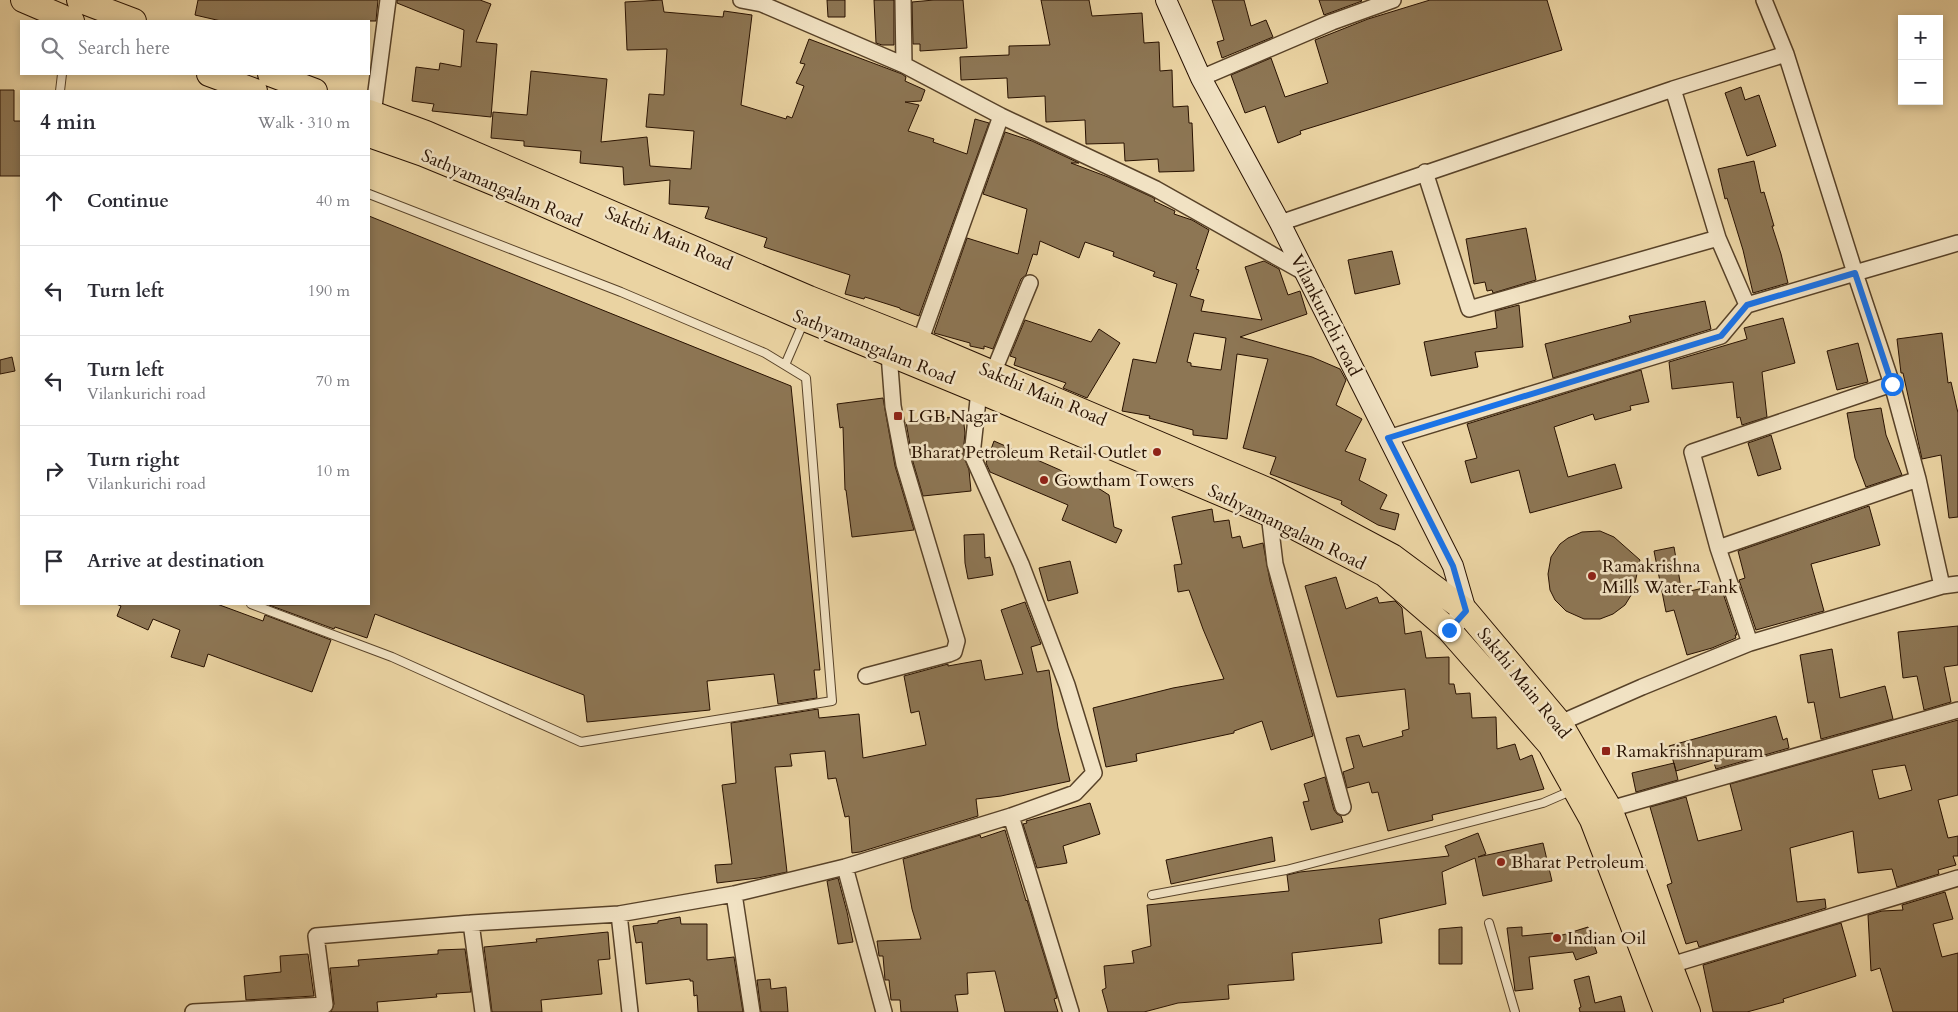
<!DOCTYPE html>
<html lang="en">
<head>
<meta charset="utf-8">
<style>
	body { margin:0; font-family:Cardo,serif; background:#f7f7f7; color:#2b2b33 }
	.controls { position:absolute; right:15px; top:15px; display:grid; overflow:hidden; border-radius:0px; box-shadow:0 2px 8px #0003 }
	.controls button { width:45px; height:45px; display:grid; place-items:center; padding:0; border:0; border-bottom:1px solid #e1e1e2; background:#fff; color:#2b2b33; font:25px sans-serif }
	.stop { position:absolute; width:15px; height:15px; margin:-11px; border:4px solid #1a73e8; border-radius:50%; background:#fff }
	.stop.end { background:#1a73e8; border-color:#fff; box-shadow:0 1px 5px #0008 }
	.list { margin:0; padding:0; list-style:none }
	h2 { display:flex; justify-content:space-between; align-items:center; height:65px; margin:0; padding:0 20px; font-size:21px }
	h2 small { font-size:16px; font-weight:400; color:#7c7c81 }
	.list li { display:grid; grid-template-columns:32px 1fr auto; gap:15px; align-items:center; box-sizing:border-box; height:90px; padding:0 20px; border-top:1px solid #e1e1e2 }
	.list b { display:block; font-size:19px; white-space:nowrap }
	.list p { margin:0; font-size:16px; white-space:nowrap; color:#7c7c81 }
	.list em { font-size:16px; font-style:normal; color:#7c7c81 }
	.icon { flex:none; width:28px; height:28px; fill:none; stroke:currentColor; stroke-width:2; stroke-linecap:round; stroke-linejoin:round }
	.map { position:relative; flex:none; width:1958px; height:1012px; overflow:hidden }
	.search { position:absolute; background:#fff; box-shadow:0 2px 8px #0003; left:20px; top:20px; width:350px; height:55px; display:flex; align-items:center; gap:12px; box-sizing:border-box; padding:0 18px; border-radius:0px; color:#7c7c81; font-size:19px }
	.panel { position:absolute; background:#fff; box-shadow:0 2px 8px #0003; left:20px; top:90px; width:350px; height:515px; border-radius:0px }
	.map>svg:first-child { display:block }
</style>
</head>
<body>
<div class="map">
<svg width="1958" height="1012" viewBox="0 0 1958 1012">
	<rect width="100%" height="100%" fill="#ead3a2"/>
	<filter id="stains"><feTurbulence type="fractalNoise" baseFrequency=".004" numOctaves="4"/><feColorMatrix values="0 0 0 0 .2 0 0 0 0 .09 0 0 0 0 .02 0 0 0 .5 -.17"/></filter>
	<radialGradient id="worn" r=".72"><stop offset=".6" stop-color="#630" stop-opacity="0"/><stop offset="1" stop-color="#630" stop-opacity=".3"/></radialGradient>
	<path fill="#8d7654" stroke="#281100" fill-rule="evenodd" d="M198,0h180l-2,21h-155l-26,-6z
		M397,0h83l11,4 -15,38 21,2 -6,73 -59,-6 2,-7 -22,-3 4,-34 23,3 1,-7 21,4 3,-37 -67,-27z
		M662,0l2,12 59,5 1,-6 28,4 -11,90 45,14 1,-3 5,2 12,-32 -8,-3 9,-19 -5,-1 9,-24 93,35 4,3 -1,4 20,9 -4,11 -16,1 14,3 -11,26 26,8 -1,3 34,12 8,-35 14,4 -70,193 -19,-7v-1l-35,-11 -1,2 -19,-5 5,-19 -86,-28 3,-9 -62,-20 4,-11 -40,-3 1,-24 -46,5 -1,-18 -43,-4 1,-12 -57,-5v-5l-33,-3 2,-26 34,3 4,-44 76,8 -6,63 46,-5 3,29 41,3 3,-38 -48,-4 3,-33 15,1 3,-46 -40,1 -2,-48z
		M827,0h18v17h-17z
		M874,0h20v45h-12l-6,-2z
		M934,0h29l4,48 -47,3v-7h-7l-1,-42z
		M1041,0h48l3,16 50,-3 2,30 15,-1 1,29 12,-1 1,37 15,-1 1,17h3l2,48 -35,1 -1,-13 -33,2 -1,-18 -38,1 -1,-24 -39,2 -1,-26 -37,2 -1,-20 -46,2 -1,-23 49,-2v-9l41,-1z
		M1212,0h32l7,26 15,-6 7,17 -51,21 -5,-16 7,-2z
		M1319,0h42l1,1 -38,14z
		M1430,0h117l15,50 -262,81 1,3 -23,9 -13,-37 -20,7 -14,-38 40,-17 14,39 43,-14 -13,-43 53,-21z
		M1741,87l4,13 14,-5 17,51 -29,10 -22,-63z
		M0,90h14v31h7v55h-21z
		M1005,132l27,9 47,22h-8l37,14 44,20 3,2 -1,2 21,10 -1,3 18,6 17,10 -13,39 3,1 -9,26 14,4 -3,11 61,9 -17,-53 19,-6 15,8 9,26 12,-4 7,23 -67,23 72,20 28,12 6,11 -10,25 26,14 -17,32 21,8 -7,21 28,15 -7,14 19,5 -4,16 -17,-5 -37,-21 1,-3 -72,-27 6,-17 -33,-9 25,-89 -31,-5 -10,85 -34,-4v-5l-44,-12 1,-2 -28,-5 11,-52 23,4 21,-79 -24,-8 2,-4 -42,-16 1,-4 -29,-10 -6,16 -39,-17 -3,14 -4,-1 -7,21 -5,4 -28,70 -9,-3v3l-14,-3v-3l-36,-10 33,-95 51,16 9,-45 -44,-15zM1194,333l32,5 -5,32 -30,-4v-3l-4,-1z
		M1754,161l7,32 3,-1 10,34h-2l9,28 7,29 -35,10 -10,-43 -16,-52 -2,1 -7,-30z
		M369,216l422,170 29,284h-6l3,28 -39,6 -4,-30 -67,7 3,29 -123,12 -3,-27 -209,-81 -8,24 -32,-11 -1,2 -65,-24 100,-1z
		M1526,228l10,52 -43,13 -1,-3 -5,1 -2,-9 -11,2 -8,-45z
		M1392,251l8,33 -45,10 -7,-34z
		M1705,301l6,28 -158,49 -8,-34 86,-22 -2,-6z
		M1519,305l4,42 -48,5 3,15 -47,9 -7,-34 73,-14 -2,-17z
		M1783,318l12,45 -33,9 5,45 -25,8 -2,-8 -3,1 -4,-36 -61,7 -3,-27 78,-23 -3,-11z
		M1025,320l66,22 8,-13 21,14 -33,55 -24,-10 3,-5 -52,-18 2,-7 -6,-2z
		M1942,333l6,50 3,-1 7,31v104l-9,1 -8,-63 -19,4 -19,-86h-2l-4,-34z
		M1858,343l10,39 -31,8 -10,-39z
		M12,357l3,14 -15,3v-14z
		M1641,370l8,32 -19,4 1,4 -36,10 -2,-6 -39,13 14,50 47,-13 7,24 -92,25 -11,-43 -48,13 -6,-22 12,-3 -10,-34z
		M883,398l12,68 19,64 -62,7 -6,-47h-1l-2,-63 -3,1 -3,-24z
		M1881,408l5,27 16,40 -36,12 -11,-29 -8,-45z
		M963,416l2,17 -2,21 6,16 2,21 -48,5 -10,-34 -7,-40z
		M1771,435l10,34 -23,7 -10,-33z
		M994,441l66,29 13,8 14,3 22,14 5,32 8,3 -6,13 -54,-23 6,-15 -78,-33 -4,-9z
		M1869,506l11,39 -69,19 13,47 -68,19 -17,-50 6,-2 -7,-27z
		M1212,509l2,13 15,-2 3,18 8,-2 3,12 20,-5 7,38 43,155 -42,14 -9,-29 -28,10v2l-98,21 1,7 -31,6 -13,-59 80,-20 51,-9 -21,-50 -14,-39 -11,2 -4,-27 8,-1 -10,-47z
		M1600,531l14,6 26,23 -7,32 -8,13 -12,9 -13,5h-16l-18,-8 -11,-11 -5,-10 -2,-16 3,-17 9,-13 8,-6 14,-6z
		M984,534l1,24 5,-1 3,18 -25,4 -3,-16 -1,-28z
		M1674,547l8,46 38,-9 17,51h-2l1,3 -24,10 -25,7 -13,-45 -8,2 -12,-61z
		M1070,561l8,32 -30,8 -9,-33z
		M1336,577l10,32 31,-12 2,6 16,-2 7,7 3,26 16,-3 5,27 23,-1v27h5l2,10 14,-1 2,25 24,-1 1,32 18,-5 5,16 12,-5 12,34 -112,26 1,5 -45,11 -10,-39 -6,1 -3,-11 -22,6 -4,-16 11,-4 -8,-30 13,-3 4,12 40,-11 -1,-5 7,-2 -4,-40 -68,8 -32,-111z
		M1025,602l16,42 -10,3 6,25 12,-2 9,58 12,53 -69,15 -25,3 2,17 -118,36 -8,1 -3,-37 -4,1 -9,-39 -8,1 -3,-28 -35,3 2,12 -17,1 12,105 -29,6 -41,5 -2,-18 17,-1 -10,-79 14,-2 -5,-60 87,-14 1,9 40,-4 4,44 63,-13 -7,-34 -8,2 -7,-37 44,-12v2l33,-6 4,20 38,-6 -22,-64z
		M116,604h101l46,17 2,-6 66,25 -19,52 -104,-38 -4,13 -33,-10 9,-27 -27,-11 -5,11 -31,-14 4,-10z
		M1958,626v39l-14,2 7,35 -27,8 -7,-34 -14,2 -5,-46z
		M1832,649l8,49 45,-12 8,33 -72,20 -7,-37 -6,1 -8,-48z
		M1776,716l7,24 4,-2 2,10 -73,21 -3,-9 -37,11 -7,-25z
		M1958,720v75l-20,5 10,38 10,-2v20h-5l3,9 -18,5 1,4 -42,13 -5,-18 -34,4 -5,-42 -63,17 7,54 28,-3 1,9 -127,39 -2,-6 -11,3 -19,-59 5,-2 -22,-76 36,-10 12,44 44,-11 -12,-46zM1905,765l7,25 -33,9 -7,-29z
		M1674,763l4,17 -42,12 -4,-19z
		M1325,777l9,33 3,4 4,2 2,6 -32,8 -8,-28 6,-1 -5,-17z
		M1090,803l10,31 -37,12 4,17 -30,5 -14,-44 4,-1 -1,-2z
		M1005,830l21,71 1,-1 29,94 1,4 -3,1 4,13h-53l-10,-41 -28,2 1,21 -13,1 3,17h-57l-1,-12h-9l-2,-20h-4l-2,-24h-4l-2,-15 44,-2 -9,-30 -9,-50 77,-24 1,3z
		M1478,833l8,21 -8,3 65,-14 9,38 -69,15 -8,-38 -33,14 4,32 -67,15 3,24 -90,10 2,27 -66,5 1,14 -51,4 -34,9h-36l-6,-22 4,-2 -2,-22 30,-3 -2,-12 19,-5 -4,-41 142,-14 -2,-16 13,-3 149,-16 -4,-10z
		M1272,837l3,24 -104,23 -5,-24z
		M838,878l9,34 6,30 -15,2 -11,-63z
		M1945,892l8,27 -20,5 9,33 16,-4v59h-65l-13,-44 -9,3 -3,-56 14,-4 21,-1 -1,-5z
		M680,917l1,7h26v36l27,-3 9,55h-45l-1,-17 -3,1 -1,-15h-3v-2l-44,5 -4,-42 -6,1 -3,-17 25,-3v-2z
		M1841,923l15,53 -73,23 1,3 -37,10h-34l-10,-47z
		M1462,927v37h-23v-35z
		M1522,927v9l31,-3v5l35,-11 9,26 -21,7 -3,-8 -44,5 4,32 -18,2 -8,-63z
		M608,932l2,27 -12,1 4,34 -61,6 1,12h-50l-8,-65 53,-5 -1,-3z
		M465,949l6,43 -35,2 1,3 -60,5 1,10h-47l3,-8 -4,-36 29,-2 -1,-6 80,-6v-4z
		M308,954l6,42 -68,4 -2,-24 37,-4 -1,-16z
		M1589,976l6,27 26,-7 4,16h-45l-1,-4 2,-1 -7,-27z
		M770,979l1,10 15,-2 2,25h-27l-4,-32z"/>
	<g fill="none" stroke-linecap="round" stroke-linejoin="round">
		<defs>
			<path id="service" d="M60,91l2,-17
				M785,365l19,-44
				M251,604l141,53 189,85 251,-41 -26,-323 -41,-25 -144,-61 -252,-98
				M1152,895l134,-25 257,-67 30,-13
				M1489,923l26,89"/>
			<path id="minor" d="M741,0l21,4 142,61 97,51 155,73 149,84
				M903,0l1,65
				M1201,78l131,-56 61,-22
				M1673,89l45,149 29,67 108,-32 -69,-219 -22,-54
				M373,114l15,-114
				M1425,172l44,137 249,-71
				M1280,223l393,-134 113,-35
				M920,342l81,-226
				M1388,438l333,-102 26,-31
				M1269,514l6,50 68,243
				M1718,548l200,-69
				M1942,586l16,-2
				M1750,643l-32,-95 -26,-96 200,-68
				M866,676l83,-22 5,-2 3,-11 -53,-177 -11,-58 -4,-52
				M1560,723l82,-36 108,-44 192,-57 -24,-107 -26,-95 -37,-111 103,-30
				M1610,809l348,-99
				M1011,816l60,196
				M845,867l39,145
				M734,894l18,118
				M619,914l11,98
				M471,923l12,89
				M1671,965l287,-87
				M193,1012l132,-7 -9,-69 155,-13 148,-9 115,-20 111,-27 166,-51 64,-23 19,-20 -27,-88 -46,-121 -49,-109 7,-64 14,-18 37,-90"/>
			<path id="secondary" d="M1166,0l35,78 79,145 173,343 13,45 -17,19"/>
			<path id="trunk" d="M23,0l49,21
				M79,0l55,21
				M209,74l46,17
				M270,74l45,17
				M369,112l57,21 383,165 111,44 350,149 122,65 74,55 94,112 50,86 78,203
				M369,135l54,19 90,37 292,128 174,72 290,123 115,60 65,56 101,115 42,75 74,192"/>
		</defs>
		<use href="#service" stroke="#584228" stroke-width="10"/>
		<use href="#minor" stroke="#584228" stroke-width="18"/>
		<use href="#secondary" stroke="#281100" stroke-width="22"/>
		<use href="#trunk" stroke="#281100" stroke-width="26"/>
		<use href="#service" stroke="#f1e2c3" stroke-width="8"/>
		<use href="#minor" stroke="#f1e2c3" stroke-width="15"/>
		<use href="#secondary" stroke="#f1e2c3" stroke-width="20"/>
		<use href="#trunk" stroke="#ead3a2" stroke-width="24"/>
	</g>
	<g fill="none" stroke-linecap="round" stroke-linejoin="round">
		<path stroke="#1a73e8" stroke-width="6" d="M1449,630l17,-19 -13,-45 -65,-128 333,-102 26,-31 108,-32 37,111"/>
	</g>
	<g fill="#8f2418" stroke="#f1e2c3" stroke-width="2">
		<rect x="893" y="411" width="10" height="10" rx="2.5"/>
		<circle cx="1157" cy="452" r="5"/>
		<circle cx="1044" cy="480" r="5"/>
		<circle cx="1592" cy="576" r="5"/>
		<rect x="1601" y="746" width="10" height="10" rx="2.5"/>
		<circle cx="1501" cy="862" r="5"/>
		<circle cx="1557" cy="938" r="5"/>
	</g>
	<g text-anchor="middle" stroke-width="5" stroke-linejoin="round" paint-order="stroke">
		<g font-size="18" fill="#281100" stroke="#f1e2c3">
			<text transform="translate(502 188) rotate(23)" y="6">Sathyamangalam Road</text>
			<text transform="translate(669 238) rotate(23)" y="6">Sakthi Main Road</text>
			<text transform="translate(1326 315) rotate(63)" y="6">Vilankurichi road</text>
			<text transform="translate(874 347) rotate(22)" y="6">Sathyamangalam Road</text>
			<text transform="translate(1043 394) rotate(23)" y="6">Sakthi Main Road</text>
			<text transform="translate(1287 527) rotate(26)" y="6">Sathyamangalam Road</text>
			<text transform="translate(1524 683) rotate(51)" y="6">Sakthi Main Road</text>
		</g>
		<g font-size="18" fill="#281100" stroke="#f1e2c3" text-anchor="start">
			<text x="908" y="422">LGB Nagar</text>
			<text x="1147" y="458" text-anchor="end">Bharat Petroleum Retail Outlet</text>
			<text x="1054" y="486">Gowtham Towers</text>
			<text x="1602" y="572">Ramakrishna<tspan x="1602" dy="21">Mills Water Tank</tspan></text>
			<text x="1616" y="757">Ramakrishnapuram</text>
			<text x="1511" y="868">Bharat Petroleum</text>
			<text x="1567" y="944">Indian Oil</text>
		</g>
	</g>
	<rect width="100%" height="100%" filter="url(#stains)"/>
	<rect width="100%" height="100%" fill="url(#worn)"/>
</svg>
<div class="controls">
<button>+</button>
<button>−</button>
</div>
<div class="stop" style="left:1892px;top:384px"></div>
<div class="stop end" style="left:1449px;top:630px"></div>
<div class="search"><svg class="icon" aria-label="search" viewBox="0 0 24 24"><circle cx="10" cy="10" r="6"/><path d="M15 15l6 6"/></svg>Search here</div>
<section class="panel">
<h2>4 min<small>Walk · 310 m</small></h2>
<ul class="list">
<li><svg class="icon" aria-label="ahead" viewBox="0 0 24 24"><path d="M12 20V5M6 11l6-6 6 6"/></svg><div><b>Continue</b></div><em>40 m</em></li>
<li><svg class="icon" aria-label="left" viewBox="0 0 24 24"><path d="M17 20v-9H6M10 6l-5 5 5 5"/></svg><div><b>Turn left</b></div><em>190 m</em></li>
<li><svg class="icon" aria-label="left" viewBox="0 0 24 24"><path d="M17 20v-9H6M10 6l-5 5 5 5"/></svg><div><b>Turn left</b><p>Vilankurichi road</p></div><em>70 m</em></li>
<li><svg class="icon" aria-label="right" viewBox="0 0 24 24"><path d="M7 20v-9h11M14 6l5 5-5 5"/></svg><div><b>Turn right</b><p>Vilankurichi road</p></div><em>10 m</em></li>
<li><svg class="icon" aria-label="arrive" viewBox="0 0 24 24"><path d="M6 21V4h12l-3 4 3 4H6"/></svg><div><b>Arrive at destination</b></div></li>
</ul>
</section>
</div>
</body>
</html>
